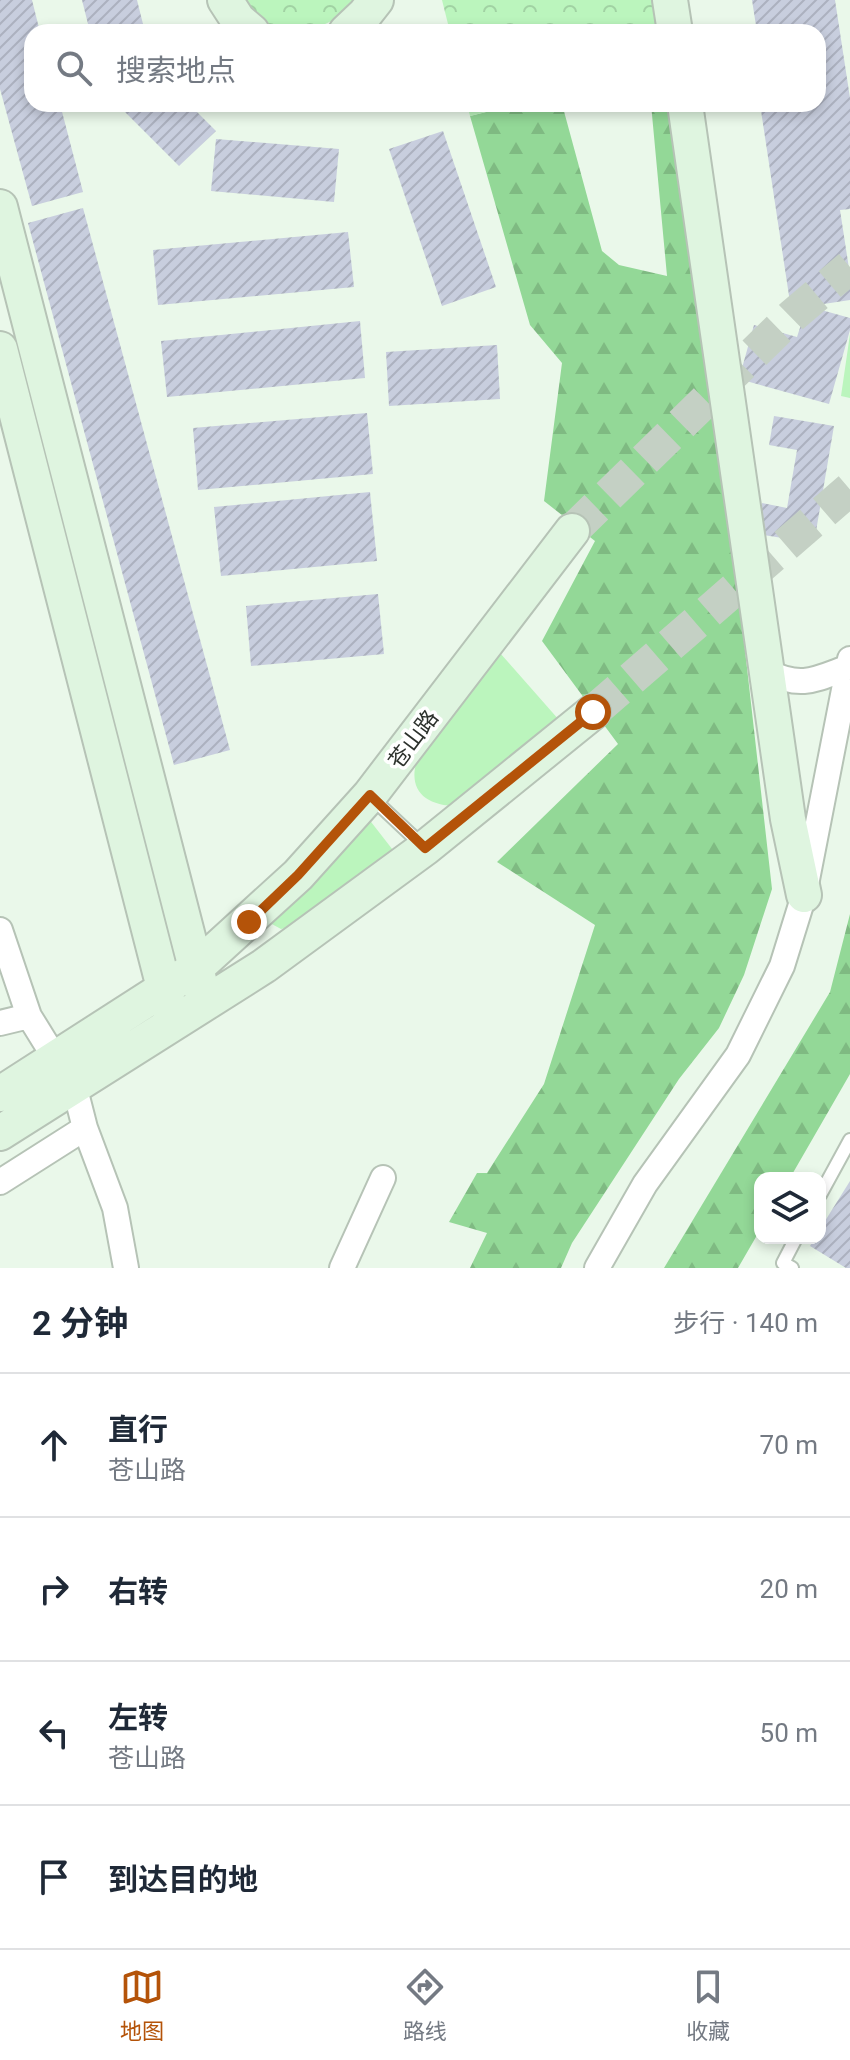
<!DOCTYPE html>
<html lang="zh">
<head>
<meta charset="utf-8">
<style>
	body { margin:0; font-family:Roboto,"Noto Sans SC",sans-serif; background:#f6f6f7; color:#1f2937 }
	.controls { position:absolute; right:24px; bottom:24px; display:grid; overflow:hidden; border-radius:16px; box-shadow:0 4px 12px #0003 }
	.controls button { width:72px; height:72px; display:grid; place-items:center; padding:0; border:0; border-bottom:2px solid #e0e1e3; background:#fff; color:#1f2937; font:40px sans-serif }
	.stop { position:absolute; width:24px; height:24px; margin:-18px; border:6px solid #b45309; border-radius:50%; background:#fff }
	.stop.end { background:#b45309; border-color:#fff; box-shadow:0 2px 8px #0008 }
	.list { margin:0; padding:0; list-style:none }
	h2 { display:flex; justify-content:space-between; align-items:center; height:104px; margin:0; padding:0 32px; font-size:34px }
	h2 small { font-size:26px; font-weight:400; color:#747a83 }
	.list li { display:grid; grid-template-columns:52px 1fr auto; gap:24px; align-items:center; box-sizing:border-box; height:144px; padding:0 32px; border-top:2px solid #e0e1e3 }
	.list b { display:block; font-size:30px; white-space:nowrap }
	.list p { margin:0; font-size:26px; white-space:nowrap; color:#747a83 }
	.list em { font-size:26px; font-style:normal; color:#747a83 }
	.icon { flex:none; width:44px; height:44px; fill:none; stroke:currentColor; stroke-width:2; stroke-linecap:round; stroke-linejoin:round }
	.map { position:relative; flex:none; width:850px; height:1268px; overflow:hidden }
	.search { position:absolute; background:#fff; box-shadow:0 4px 12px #0003; left:24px; right:24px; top:24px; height:88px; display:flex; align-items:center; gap:20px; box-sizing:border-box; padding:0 28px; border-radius:24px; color:#747a83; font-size:30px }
	.sheet { height:680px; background:#fff }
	nav { display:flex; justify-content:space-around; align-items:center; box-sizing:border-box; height:112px; border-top:2px solid #e0e1e3; background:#fff; font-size:22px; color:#747a83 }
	nav a { display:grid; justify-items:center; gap:4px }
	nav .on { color:#b45309 }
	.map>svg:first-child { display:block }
</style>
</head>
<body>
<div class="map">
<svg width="850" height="1268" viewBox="0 0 850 1268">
	<defs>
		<pattern id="forest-firs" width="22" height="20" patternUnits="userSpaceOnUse" patternTransform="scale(2)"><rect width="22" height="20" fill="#93d897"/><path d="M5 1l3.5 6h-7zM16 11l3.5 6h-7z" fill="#7fba82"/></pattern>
		<pattern id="park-crowns" width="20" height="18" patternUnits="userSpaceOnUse" patternTransform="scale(2)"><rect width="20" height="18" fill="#bbf5bd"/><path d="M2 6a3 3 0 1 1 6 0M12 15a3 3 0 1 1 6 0" fill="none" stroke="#a1d2a3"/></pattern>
		<pattern id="building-hatch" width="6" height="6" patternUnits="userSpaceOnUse" patternTransform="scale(2)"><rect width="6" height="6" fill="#c8cede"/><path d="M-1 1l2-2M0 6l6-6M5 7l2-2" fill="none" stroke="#acb1bf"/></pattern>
	</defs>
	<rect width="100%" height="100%" fill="#eaf8ea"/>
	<path fill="#bbf5bd" d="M850,334v64l-9,-2z
		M500,653l67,76 -109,77c-37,0 -53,-20 -38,-54z
		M368,818l28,36 -106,73 -9,2 -11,-6z"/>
	<path fill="url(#forest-firs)" d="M518,104h44l40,147 17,14 48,11 -16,-172h21l46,307 54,478 -28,86 -25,53 -40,51 -107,164 -11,25h-91l17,-35 -38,-11 28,-49h10l57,-89 51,-159 -98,-63 121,-118 -76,-103 53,-100 -51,-40 18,-138 -32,-38 -60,-209z
		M850,914v160l-60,104h-30v52l-22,38h-74l166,-276z"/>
	<path fill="url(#park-crowns)" d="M241,0h116c-20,24 -59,41 -90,27 -12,-6 -18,-16 -26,-27z
		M442,0h213l4,32h-209z
		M467,104h51l-48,12z"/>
	<path fill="url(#building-hatch)" d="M0,0h32l8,32h-8v72h28l23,88 -51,14 -32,-117z
		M82,0h55l8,32h-55z
		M752,0h83l15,98v111l-10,1 10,65v25l-59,9 -31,-205h58v-72h-61z
		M117,104h72l27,27 -37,35z
		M443,131l53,156 -54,19 -53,-157z
		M216,139l123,10 -5,53 -123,-11z
		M83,208l147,542 -56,15 -146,-542z
		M348,232l6,55 -196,18 -5,-55z
		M807,306l43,12v12l-21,74 -90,-25 15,-54 43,12z
		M360,321l5,57 -198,19 -6,-56z
		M497,345l3,54 -111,7 -3,-54z
		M367,413l6,61 -175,16 -5,-62z
		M774,416l60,10 -20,117 -57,-9 5,-31 25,5 10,-58 -28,-5z
		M370,492l7,69 -156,15 -7,-69z
		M378,594l6,60 -133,12 -5,-60z
		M850,1181v87h-4l-36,-22 5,-8h5v-9z"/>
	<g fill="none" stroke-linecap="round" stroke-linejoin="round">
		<path stroke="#c4d0c4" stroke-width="34" stroke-dasharray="34 17" stroke-linecap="butt" d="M572,531l220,-215 58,-49
			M593,712l257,-223"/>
		<defs>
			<path id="lane" d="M372,798l51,48
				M820,1195l30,-55
				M792,1268l-9,-5 13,-25"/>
			<path id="street" d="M768,672c34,17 48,7 81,-5
				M0,930l29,86 26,42
				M0,1023l29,-7
				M74,1085l11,43 30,80 11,60
				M0,1182l85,-54
				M342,1268l41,-90
				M597,1268l48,-84 93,-129 44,-89 22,-71 46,-236"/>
			<path id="secondary" d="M225,0l13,20 14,12
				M670,0l5,32
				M346,32l19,-18 11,-14
				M685,104l103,715 16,76
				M0,207l205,796
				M0,349l170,662
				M0,1094l196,-126 102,-93 72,-80 202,-264
				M0,1133l264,-167 161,-118 168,-136"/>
		</defs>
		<use href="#lane" stroke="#b6c3b6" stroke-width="16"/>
		<use href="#street" stroke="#b6c3b6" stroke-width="28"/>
		<use href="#secondary" stroke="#b6c3b6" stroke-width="38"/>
		<use href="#lane" stroke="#fff" stroke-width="12"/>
		<use href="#street" stroke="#fff" stroke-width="24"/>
		<use href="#secondary" stroke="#dff5e0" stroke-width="34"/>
	</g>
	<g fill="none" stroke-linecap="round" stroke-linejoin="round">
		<path stroke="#b45309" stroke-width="10" d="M249,922l49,-47 72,-80 55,53 168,-136"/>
	</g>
	<g text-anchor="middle" stroke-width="7" stroke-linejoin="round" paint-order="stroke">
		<g font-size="22" fill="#2c312c" stroke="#fff">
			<text transform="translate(413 739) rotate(-53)" y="8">苍山路</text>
		</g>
	</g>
</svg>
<div class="controls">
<button><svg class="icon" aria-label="layers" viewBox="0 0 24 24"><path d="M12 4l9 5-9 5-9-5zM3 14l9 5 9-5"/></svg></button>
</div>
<div class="stop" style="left:593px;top:712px"></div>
<div class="stop end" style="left:249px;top:922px"></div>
<div class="search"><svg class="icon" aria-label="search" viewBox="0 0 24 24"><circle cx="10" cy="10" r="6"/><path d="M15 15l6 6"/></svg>搜索地点</div>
</div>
<section class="sheet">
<h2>2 分钟<small>步行 · 140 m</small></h2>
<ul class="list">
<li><svg class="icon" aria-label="ahead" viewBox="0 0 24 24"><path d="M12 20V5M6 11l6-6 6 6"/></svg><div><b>直行</b><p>苍山路</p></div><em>70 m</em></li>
<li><svg class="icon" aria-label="right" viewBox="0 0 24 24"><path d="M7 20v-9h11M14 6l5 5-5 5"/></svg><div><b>右转</b></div><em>20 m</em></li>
<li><svg class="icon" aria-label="left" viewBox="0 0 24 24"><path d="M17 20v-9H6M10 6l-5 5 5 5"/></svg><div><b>左转</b><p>苍山路</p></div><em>50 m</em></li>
<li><svg class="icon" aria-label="arrive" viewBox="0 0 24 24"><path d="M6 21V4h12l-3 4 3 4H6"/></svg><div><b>到达目的地</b></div></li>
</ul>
</section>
<nav>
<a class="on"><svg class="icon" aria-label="map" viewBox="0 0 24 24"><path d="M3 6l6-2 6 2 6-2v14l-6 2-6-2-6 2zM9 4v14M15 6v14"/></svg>地图</a>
<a><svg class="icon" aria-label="directions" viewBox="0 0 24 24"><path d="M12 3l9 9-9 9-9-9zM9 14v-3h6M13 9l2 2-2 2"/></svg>路线</a>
<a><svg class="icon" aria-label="saved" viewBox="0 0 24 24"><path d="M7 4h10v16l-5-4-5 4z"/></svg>收藏</a>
</nav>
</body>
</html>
